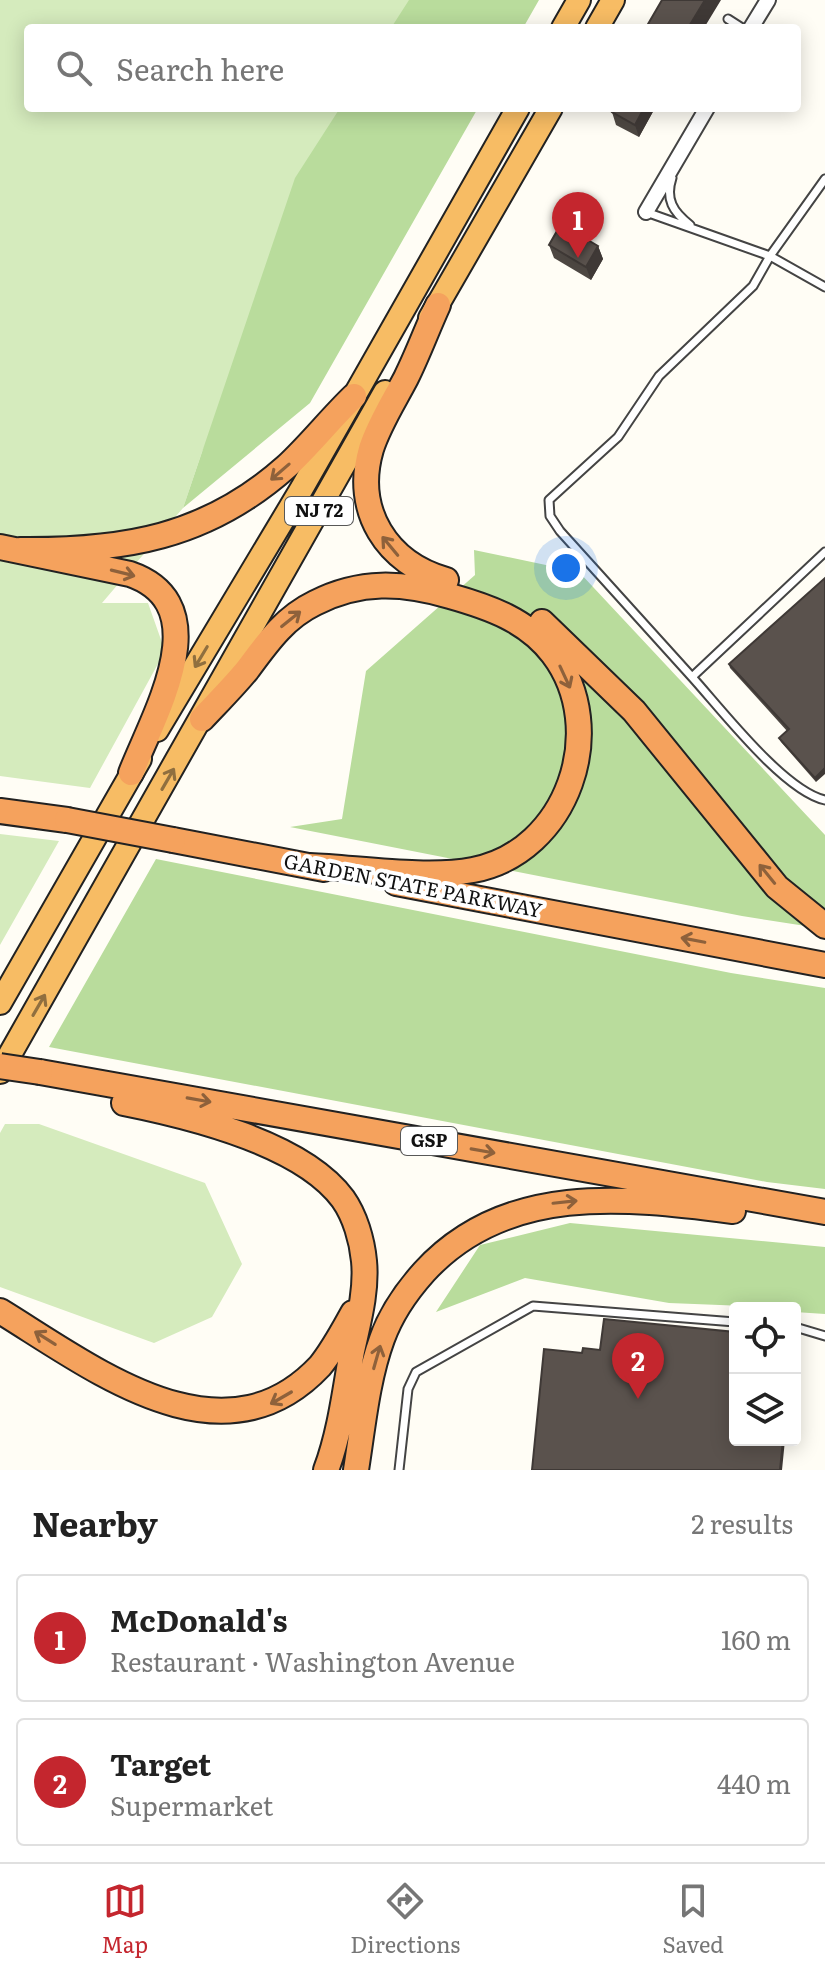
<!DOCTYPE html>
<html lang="en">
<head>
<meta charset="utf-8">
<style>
	body { margin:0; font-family:Literata,serif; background:#f6f6f6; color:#222 }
	.controls { position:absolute; right:24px; bottom:24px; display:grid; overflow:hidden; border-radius:8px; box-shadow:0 4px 20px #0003 }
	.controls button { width:72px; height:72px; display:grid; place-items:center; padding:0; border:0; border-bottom:2px solid #e0e0e0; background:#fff; color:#222; font:40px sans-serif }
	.you { position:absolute; left:566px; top:568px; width:28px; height:28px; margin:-20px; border:6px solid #fff; border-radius:50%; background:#1a73e8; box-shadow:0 0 0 12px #1a73e833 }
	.badge { display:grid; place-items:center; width:52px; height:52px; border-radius:50%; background:#c4262e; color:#fff; font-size:26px; font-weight:700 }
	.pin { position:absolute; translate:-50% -66px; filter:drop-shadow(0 2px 4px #0008) }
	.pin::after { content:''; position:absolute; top:42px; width:28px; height:24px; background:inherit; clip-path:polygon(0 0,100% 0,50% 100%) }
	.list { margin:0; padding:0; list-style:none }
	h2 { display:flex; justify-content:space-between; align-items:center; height:104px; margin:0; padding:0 32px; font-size:34px }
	h2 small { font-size:26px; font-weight:400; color:#767676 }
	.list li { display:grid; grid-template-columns:52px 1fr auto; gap:24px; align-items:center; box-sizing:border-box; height:128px; margin:0 16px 16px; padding:0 16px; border:2px solid #e0e0e0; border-radius:8px }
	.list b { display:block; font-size:30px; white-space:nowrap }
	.list p { margin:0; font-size:26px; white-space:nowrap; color:#767676 }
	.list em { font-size:26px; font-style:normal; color:#767676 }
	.icon { flex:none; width:44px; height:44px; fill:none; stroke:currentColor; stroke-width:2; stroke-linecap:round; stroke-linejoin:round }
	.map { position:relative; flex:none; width:825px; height:1470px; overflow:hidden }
	.search { position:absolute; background:#fff; box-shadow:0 4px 20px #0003; left:24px; right:24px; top:24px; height:88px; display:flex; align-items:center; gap:20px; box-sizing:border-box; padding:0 28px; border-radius:8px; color:#767676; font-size:30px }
	.sheet { height:392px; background:#fff }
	nav { display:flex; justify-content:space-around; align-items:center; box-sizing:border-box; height:112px; border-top:2px solid #e0e0e0; background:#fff; font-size:22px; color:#767676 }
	nav a { display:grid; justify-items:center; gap:4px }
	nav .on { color:#c4262e }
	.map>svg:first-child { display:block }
</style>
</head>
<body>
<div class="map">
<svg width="825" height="1470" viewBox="0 0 825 1470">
	<rect width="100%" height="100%" fill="#fffdf5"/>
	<path fill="#d5ebbd" d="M0,0h410l-11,28h-371v80h339l-165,344 -19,56 -81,95h46l17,48 -75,137 -90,-12z
		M0,834l59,7 -59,104z
		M5,1124h34l166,59 37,81 -30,53 -58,26 -154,-56v-154z"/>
	<path fill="#b9dc9c" d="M409,0h130l-16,28h-132z
		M340,108h138l-168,295 -127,105 112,-330z
		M474,550l105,22 246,263v94l-83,-13 -452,-89 52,-8 24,-148 109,-96z
		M156,859l575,114 94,15v201l-58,-7 -718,-135z
		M570,1223l255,24v67l-30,-2v-4l-126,-5 -144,-25 -89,34 44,-67z"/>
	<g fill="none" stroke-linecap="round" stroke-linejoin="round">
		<defs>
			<path id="service" d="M728,19l14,9
				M672,178c-7,21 1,34 18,47
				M646,212l124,44 55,-77
				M825,287l-55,-31 -17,30 -94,90 -41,61 -69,63 1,16 10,15 132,146 133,-125
				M692,677c29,32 92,114 133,123
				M795,1327l30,9
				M399,1470l9,-81 8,-17 117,-66 202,16"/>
			<path id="minor" d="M751,28l17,-28
				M646,212l61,-104"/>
			<path id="trunk" d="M563,28l16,-28
				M597,28l16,-28
				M430,318l121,-210
				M157,730l145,-242 216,-380
				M0,1003l140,-244
				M0,1072l385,-680"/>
			<path id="motorway" d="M438,305c-11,24 -20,49 -32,73 -12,23 -27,46 -35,71 -18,62 16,114 75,131
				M0,547l130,27c90,31 23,142 1,199
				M20,550c103,1 186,-12 266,-83 24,-22 44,-48 68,-71
				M542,622l92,89 143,176 48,39
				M202,719c15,-16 31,-32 45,-49 20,-27 37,-52 68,-67 45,-23 87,-21 135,-7 39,11 77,24 103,58 57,75 15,198 -80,216 -46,9 -115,-2 -163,-4
				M0,811l67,9
				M173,840l151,29
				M396,883l429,82
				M40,1072l785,140
				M124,1103c65,13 178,40 219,96 12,17 19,41 21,62 3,30 -6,62 -12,90 -7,40 -12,82 -26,119
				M0,1311c93,57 222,159 320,55 13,-16 23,-35 33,-53
				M356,1470c7,-44 11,-90 26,-131 9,-25 25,-48 42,-67 81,-89 200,-75 309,-61"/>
		</defs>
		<use href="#service" stroke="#444" stroke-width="11"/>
		<use href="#minor" stroke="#444" stroke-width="18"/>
		<use href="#trunk" stroke="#222" stroke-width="26"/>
		<use href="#motorway" stroke="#222" stroke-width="28"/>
		<use href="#service" stroke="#fff" stroke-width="7"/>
		<use href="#minor" stroke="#fff" stroke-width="14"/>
		<use href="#trunk" stroke="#f7bc64" stroke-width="22"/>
		<use href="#motorway" stroke="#f5a25d" stroke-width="24"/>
		<defs>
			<path id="motorway-bridge" d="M67,820l106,20
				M0,1066l40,6"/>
		</defs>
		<use href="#motorway-bridge" stroke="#222" stroke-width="28" stroke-linecap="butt"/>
		<use href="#motorway-bridge" stroke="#f5a25d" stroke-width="24"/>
	</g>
	<path fill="#4d4742" d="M655,108l-16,29 -23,-12 -4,-13z
		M549,245l49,1 5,13 -12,21 -37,-22z
		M825,578l-9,204 -35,-40 -2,-4 8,-7 -57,-63 -1,-4z"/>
	<path fill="#3f3936" d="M705,0h16l-17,28h-16z
		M644,108h11l-16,29 -4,-12z
		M598,246l5,13 -12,21 -5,-13z
		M825,768v6l-9,8 -1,-4z
		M783,1440h2l-3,30h-2z"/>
	<path fill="#5a524d" stroke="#3f3936" stroke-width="2" d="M662,0h43l-17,28h-32l-8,-4z
		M614,108h30l-9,17 -23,-13z
		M561,224l37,22 -12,21 -37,-22z
		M825,578v190l-10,10 -36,-40 10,-9 -60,-65z
		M604,1319l131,13v108h48l-3,30h-248l12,-121 38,4 1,-5 17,2z"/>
	<defs><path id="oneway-shaft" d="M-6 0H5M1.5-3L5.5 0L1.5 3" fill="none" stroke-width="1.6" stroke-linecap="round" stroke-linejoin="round" transform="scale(2)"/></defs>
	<g stroke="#8e613b">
		<use href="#oneway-shaft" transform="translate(280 472) rotate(139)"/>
		<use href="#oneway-shaft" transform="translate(390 546) rotate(-130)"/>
		<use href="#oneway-shaft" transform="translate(123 573) rotate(14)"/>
		<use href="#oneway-shaft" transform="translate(291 619) rotate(-39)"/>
		<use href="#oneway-shaft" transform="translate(565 677) rotate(65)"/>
		<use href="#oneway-shaft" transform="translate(767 874) rotate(-129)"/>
		<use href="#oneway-shaft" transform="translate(693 940) rotate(-169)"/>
		<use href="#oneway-shaft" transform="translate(199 1100) rotate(10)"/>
		<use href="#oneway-shaft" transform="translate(483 1151) rotate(10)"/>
		<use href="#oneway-shaft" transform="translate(565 1202) rotate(-6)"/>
		<use href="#oneway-shaft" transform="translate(45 1338) rotate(-148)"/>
		<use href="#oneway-shaft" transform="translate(377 1357) rotate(-74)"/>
		<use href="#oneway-shaft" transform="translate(281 1398) rotate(150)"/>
	</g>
	<g stroke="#906f3f">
		<use href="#oneway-shaft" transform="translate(201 657) rotate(121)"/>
		<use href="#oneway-shaft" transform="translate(168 779) rotate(-60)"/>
		<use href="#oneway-shaft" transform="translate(39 1005) rotate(-60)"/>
	</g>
	<g text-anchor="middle" stroke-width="8" stroke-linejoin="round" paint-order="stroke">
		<g fill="#fff" stroke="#585858" stroke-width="2">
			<rect x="285" y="497" width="68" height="28" rx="6"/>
			<rect x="401" y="1127" width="56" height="28" rx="6"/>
		</g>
		<g font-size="18" font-weight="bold" fill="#111">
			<text x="319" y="517">NJ 72</text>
			<text x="429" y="1147">GSP</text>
		</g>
		<g font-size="20" fill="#111" stroke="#fff">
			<text transform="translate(413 886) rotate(11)" y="7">GARDEN STATE PARKWAY</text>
		</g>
	</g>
</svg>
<div class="controls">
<button><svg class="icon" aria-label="locate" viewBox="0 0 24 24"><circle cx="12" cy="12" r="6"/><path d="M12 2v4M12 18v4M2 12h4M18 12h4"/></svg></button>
<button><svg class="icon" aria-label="layers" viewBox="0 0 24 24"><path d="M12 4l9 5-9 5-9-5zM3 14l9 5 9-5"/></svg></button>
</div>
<div class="you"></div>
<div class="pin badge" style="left:578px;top:258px">1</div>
<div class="pin badge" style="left:638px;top:1399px">2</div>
<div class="search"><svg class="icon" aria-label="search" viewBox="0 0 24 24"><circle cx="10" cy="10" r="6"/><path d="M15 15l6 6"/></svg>Search here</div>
</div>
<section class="sheet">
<h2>Nearby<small>2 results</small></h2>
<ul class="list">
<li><span class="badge">1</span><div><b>McDonald's</b><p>Restaurant · Washington Avenue</p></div><em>160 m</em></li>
<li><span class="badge">2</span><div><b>Target</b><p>Supermarket</p></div><em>440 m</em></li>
</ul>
</section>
<nav>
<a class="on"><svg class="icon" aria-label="map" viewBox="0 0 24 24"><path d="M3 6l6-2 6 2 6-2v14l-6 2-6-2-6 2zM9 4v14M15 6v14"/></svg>Map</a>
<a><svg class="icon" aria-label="directions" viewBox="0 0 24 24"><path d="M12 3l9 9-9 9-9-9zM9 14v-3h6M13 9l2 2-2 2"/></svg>Directions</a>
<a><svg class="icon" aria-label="saved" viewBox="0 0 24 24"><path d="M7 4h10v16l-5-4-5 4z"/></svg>Saved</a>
</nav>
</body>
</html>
